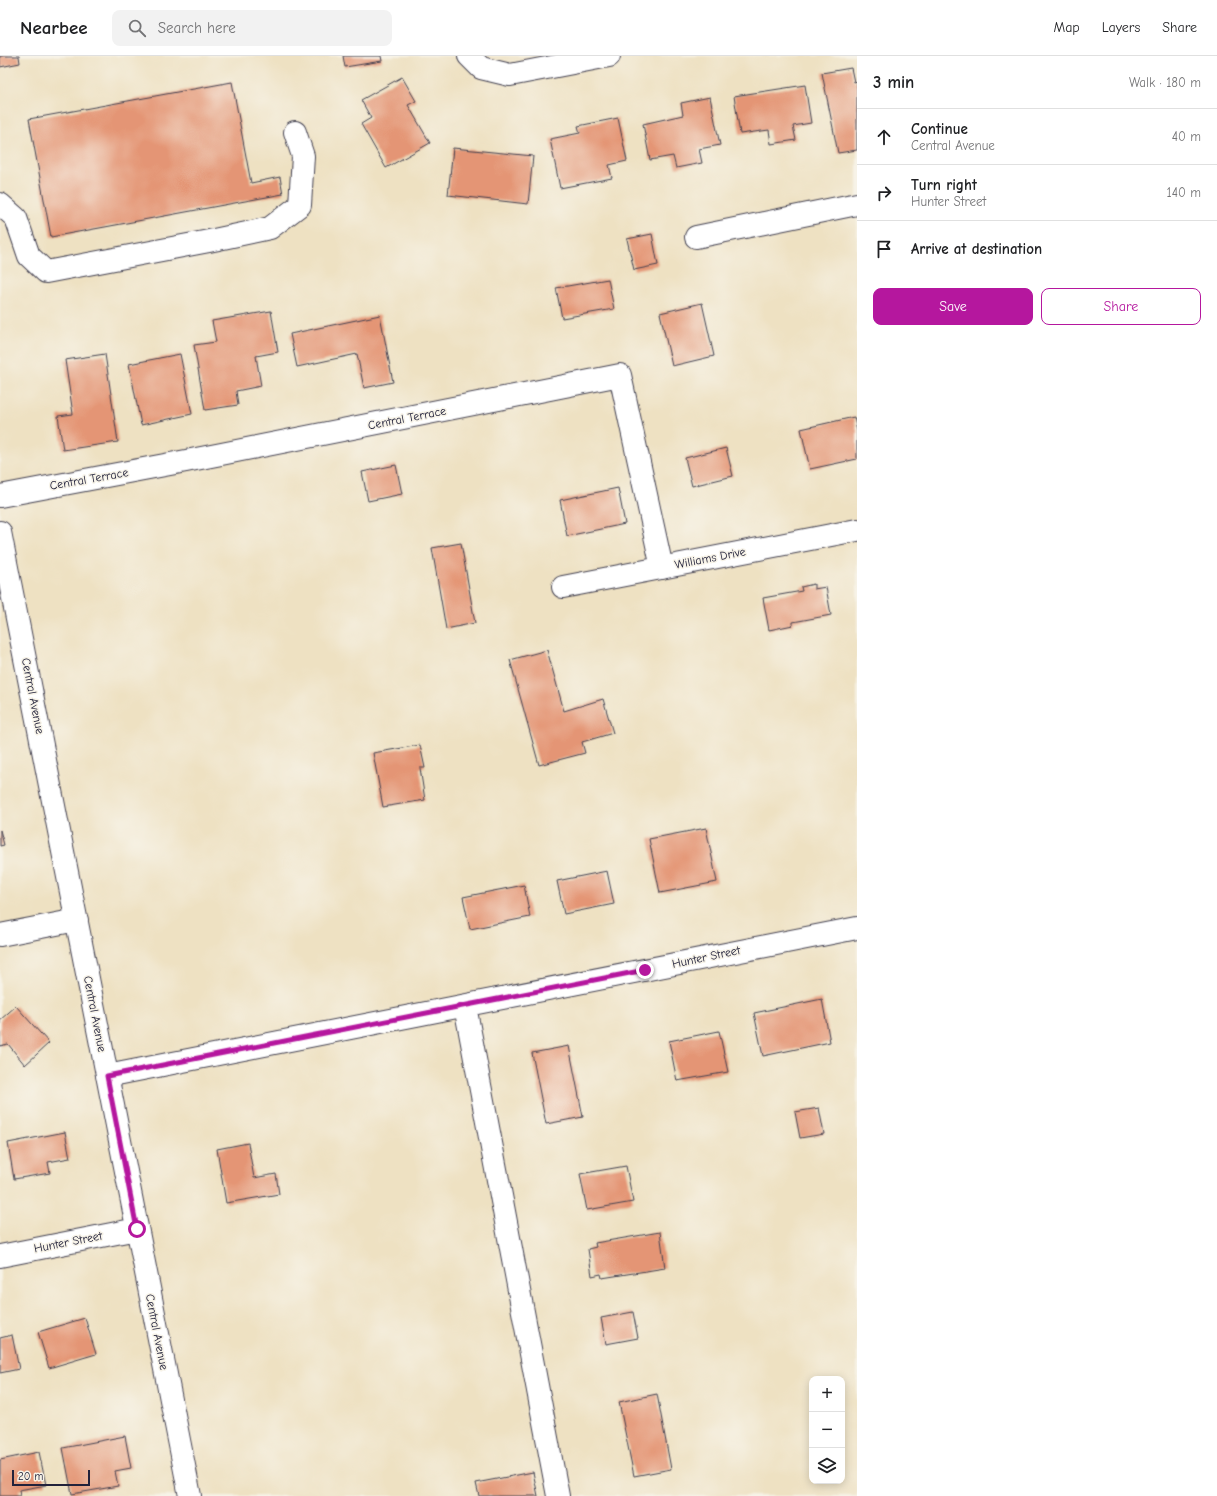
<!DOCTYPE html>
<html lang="en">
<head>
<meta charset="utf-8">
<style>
	body { margin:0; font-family:"Comic Neue",sans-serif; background:#f2f2f2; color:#202124 }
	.controls { position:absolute; right:12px; bottom:12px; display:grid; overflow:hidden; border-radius:8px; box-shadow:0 2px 10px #0003 }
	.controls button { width:36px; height:36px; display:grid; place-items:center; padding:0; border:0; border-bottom:1px solid #e0e0e0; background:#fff; color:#202124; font:20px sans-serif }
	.scale { position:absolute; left:12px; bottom:10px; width:78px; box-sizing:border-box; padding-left:4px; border:2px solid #22223b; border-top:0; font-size:11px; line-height:14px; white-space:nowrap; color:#22223b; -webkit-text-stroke:3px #f7f3e8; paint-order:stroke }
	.stop { position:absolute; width:12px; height:12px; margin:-9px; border:3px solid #b5179e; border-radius:50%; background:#fff }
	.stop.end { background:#b5179e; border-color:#fff; box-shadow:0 1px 4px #0008 }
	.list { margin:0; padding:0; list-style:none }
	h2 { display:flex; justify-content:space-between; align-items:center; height:52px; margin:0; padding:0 16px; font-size:17px }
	h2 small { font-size:13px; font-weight:400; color:#757577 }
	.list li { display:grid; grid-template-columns:26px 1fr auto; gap:12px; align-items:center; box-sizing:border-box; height:56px; padding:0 16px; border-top:1px solid #e0e0e0 }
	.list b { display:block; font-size:15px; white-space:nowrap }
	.list p { margin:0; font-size:13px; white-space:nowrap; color:#757577 }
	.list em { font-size:13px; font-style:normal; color:#757577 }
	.actions { display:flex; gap:8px; padding:12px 16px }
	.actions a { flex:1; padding:9px 0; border:1px solid #b5179e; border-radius:8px; text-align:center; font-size:14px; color:#b5179e }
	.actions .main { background:#b5179e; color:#fff }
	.icon { flex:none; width:22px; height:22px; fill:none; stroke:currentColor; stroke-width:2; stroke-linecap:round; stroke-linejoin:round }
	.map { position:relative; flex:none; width:857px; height:1440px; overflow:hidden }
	header { display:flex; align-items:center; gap:24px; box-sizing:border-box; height:56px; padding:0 20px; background:#fff; border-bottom:1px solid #e0e0e0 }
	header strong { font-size:19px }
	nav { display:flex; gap:22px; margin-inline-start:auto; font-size:14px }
	.search { width:280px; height:36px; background:#f2f2f2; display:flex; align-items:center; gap:10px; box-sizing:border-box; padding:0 14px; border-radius:8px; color:#757577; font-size:15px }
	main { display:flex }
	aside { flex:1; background:#fff }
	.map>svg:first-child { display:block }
</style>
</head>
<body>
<header>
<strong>Nearbee</strong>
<div class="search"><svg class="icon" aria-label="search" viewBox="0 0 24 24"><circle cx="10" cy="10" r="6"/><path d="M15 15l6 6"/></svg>Search here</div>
<nav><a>Map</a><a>Layers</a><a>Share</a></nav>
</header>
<main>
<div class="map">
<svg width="857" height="1440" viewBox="0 0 857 1440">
	<rect width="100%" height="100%" fill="#f7f3e8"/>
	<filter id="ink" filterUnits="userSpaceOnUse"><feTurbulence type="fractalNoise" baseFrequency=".025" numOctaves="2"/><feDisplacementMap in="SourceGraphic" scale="8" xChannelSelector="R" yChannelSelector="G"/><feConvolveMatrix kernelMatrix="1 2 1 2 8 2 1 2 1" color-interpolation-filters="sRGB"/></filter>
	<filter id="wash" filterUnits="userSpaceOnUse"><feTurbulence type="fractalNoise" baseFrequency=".012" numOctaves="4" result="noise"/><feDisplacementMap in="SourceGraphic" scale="16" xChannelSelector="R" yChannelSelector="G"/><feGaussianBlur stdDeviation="0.9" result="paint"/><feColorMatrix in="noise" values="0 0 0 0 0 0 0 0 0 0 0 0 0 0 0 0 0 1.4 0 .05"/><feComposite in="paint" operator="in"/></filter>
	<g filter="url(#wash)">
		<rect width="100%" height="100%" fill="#eee1c2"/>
		<g id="blocks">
			<path fill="#e49574" d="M0,0h19l1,7 -20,4z
				M343,0h38l1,5 -37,6z
				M851,12l3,14 3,-1v69l-19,3 -16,-80z
				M402,21l14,24 -8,4 22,38 -44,25 -25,-44 10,-6 -10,-18z
				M232,26l19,101 29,-6 3,17 -232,43 -22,-118z
				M805,29l6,38 -18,3 3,14 -25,4 -2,-14 -29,4 -6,-38z
				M710,41l10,48 -21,4 3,14 -26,5 -3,-12 -23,4 -7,-36 40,-9 -2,-12z
				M618,62l9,43 -18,4 3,13 -52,10 -10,-49 30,-6 -2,-7z
				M453,92l80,8 -5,48 -80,-9z
				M652,178l6,31 -24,5 -7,-31z
				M608,223l6,30 -52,9 -6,-30z
				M702,247l12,53 -42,10 -12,-53z
				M271,255l7,41 -22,4 5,30 -25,5 2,14 -33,5 -11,-65 22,-3 -4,-21z
				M380,259l13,67 -29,6 -7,-34 -60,13 -7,-33z
				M105,298l13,88 -55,8 -5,-34 15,-2 -8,-54z
				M180,298l12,60 -51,11 -12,-61z
				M854,361l3,14v28l-47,10 -9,-40z
				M726,392l7,28 -41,10 -7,-28z
				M396,409l6,29 -34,7 -6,-29z
				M618,432l7,36 -58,12 -7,-36z
				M461,487l14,80 -29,6 -14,-81z
				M814,528v5l12,-2 5,28 -38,7v3l-24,5 -6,-32 39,-7 -1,-4z
				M547,594l17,61 39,-12 10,34 -31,9 3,11 -46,12 -29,-105z
				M420,689l5,23h-5l5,32 -42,7 -10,-54z
				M706,772l11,54 -57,11 -11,-54z
				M0,774l4,15 -4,1z
				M607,815l7,33 -50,10 -7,-33z
				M524,829l6,32 -60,12 -7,-32z
				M822,943l8,43 -67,14 -9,-43z
				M16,950l33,37 -24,22 -17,-21 -8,2v-26z
				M719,975l9,41 -51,9 -8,-40z
				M569,990l14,71 -37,7 -14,-71z
				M819,1052l5,26 -24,4 -5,-26z
				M65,1076l5,26 -22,4 2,11 -36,6 -6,-36z
				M248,1087l6,35 22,-4 3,20 -53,9 -9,-54z
				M626,1110l7,36 -46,8 -7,-36z
				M660,1176l5,36 -63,10 -1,-4 -9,2 -4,-27 8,-2 -1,-4z
				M633,1256l5,26 -32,6 -5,-26z
				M85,1262l11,36 -47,14 -11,-36z
				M12,1279l7,34 -19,4v-35z
				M657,1338l14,75 -37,7 -15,-74z
				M125,1380l6,32 -16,3 3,15 -46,8 -9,-46z
				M39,1396l7,33 -27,5 1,6h-20v-36z
				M533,1416l5,24h-59l-3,-13z"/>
		</g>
	</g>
	<g filter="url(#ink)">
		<use href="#blocks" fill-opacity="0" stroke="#413f4f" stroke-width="1"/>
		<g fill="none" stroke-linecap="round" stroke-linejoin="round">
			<defs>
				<path id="minor" d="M469,0l12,12 29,7 99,-19
					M0,148l16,14 13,38 17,16 163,-31 61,-13 30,-23 3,-49 -8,-24
					M696,181l161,-33
					M0,440l186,-35 434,-86 42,193
					M0,476l190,964
					M563,531l294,-57
					M0,879l77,-15
					M465,950l93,490
					M107,1020l750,-148
					M0,1200l137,-27"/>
			</defs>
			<use href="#minor" stroke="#413f4f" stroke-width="24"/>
			<use href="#minor" stroke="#fff" stroke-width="22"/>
		</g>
	</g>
	<g fill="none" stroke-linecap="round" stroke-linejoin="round" filter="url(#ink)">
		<path stroke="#b5179e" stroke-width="5" d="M137,1173l-30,-153 538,-106"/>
	</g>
	<g text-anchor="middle" stroke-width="3" stroke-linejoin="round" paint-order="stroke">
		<g font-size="12" fill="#22223b" stroke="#f7f3e8">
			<text transform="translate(407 362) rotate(-11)" y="4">Central Terrace</text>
			<text transform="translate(89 423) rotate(-10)" y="4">Central Terrace</text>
			<text transform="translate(710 502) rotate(-11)" y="4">Williams Drive</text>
			<text transform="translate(33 640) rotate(79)" y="4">Central Avenue</text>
			<text transform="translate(706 901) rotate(-12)" y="4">Hunter Street</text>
			<text transform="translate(95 958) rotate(79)" y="4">Central Avenue</text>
			<text transform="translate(68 1186) rotate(-11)" y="4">Hunter Street</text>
			<text transform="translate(157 1276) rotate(79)" y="4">Central Avenue</text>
		</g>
	</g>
</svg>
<div class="controls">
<button>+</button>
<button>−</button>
<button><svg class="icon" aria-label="layers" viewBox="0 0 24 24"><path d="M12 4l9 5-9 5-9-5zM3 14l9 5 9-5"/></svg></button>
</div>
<div class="scale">20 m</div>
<div class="stop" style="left:137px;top:1173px"></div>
<div class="stop end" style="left:645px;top:914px"></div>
</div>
<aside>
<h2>3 min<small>Walk · 180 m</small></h2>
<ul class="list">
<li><svg class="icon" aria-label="ahead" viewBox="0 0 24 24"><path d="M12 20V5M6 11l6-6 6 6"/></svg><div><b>Continue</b><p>Central Avenue</p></div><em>40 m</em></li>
<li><svg class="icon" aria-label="right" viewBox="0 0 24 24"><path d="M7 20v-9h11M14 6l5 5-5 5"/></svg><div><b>Turn right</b><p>Hunter Street</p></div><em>140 m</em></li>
<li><svg class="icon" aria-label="arrive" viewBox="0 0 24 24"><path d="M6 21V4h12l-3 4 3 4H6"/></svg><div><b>Arrive at destination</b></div></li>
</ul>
<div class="actions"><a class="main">Save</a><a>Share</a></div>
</aside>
</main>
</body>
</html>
